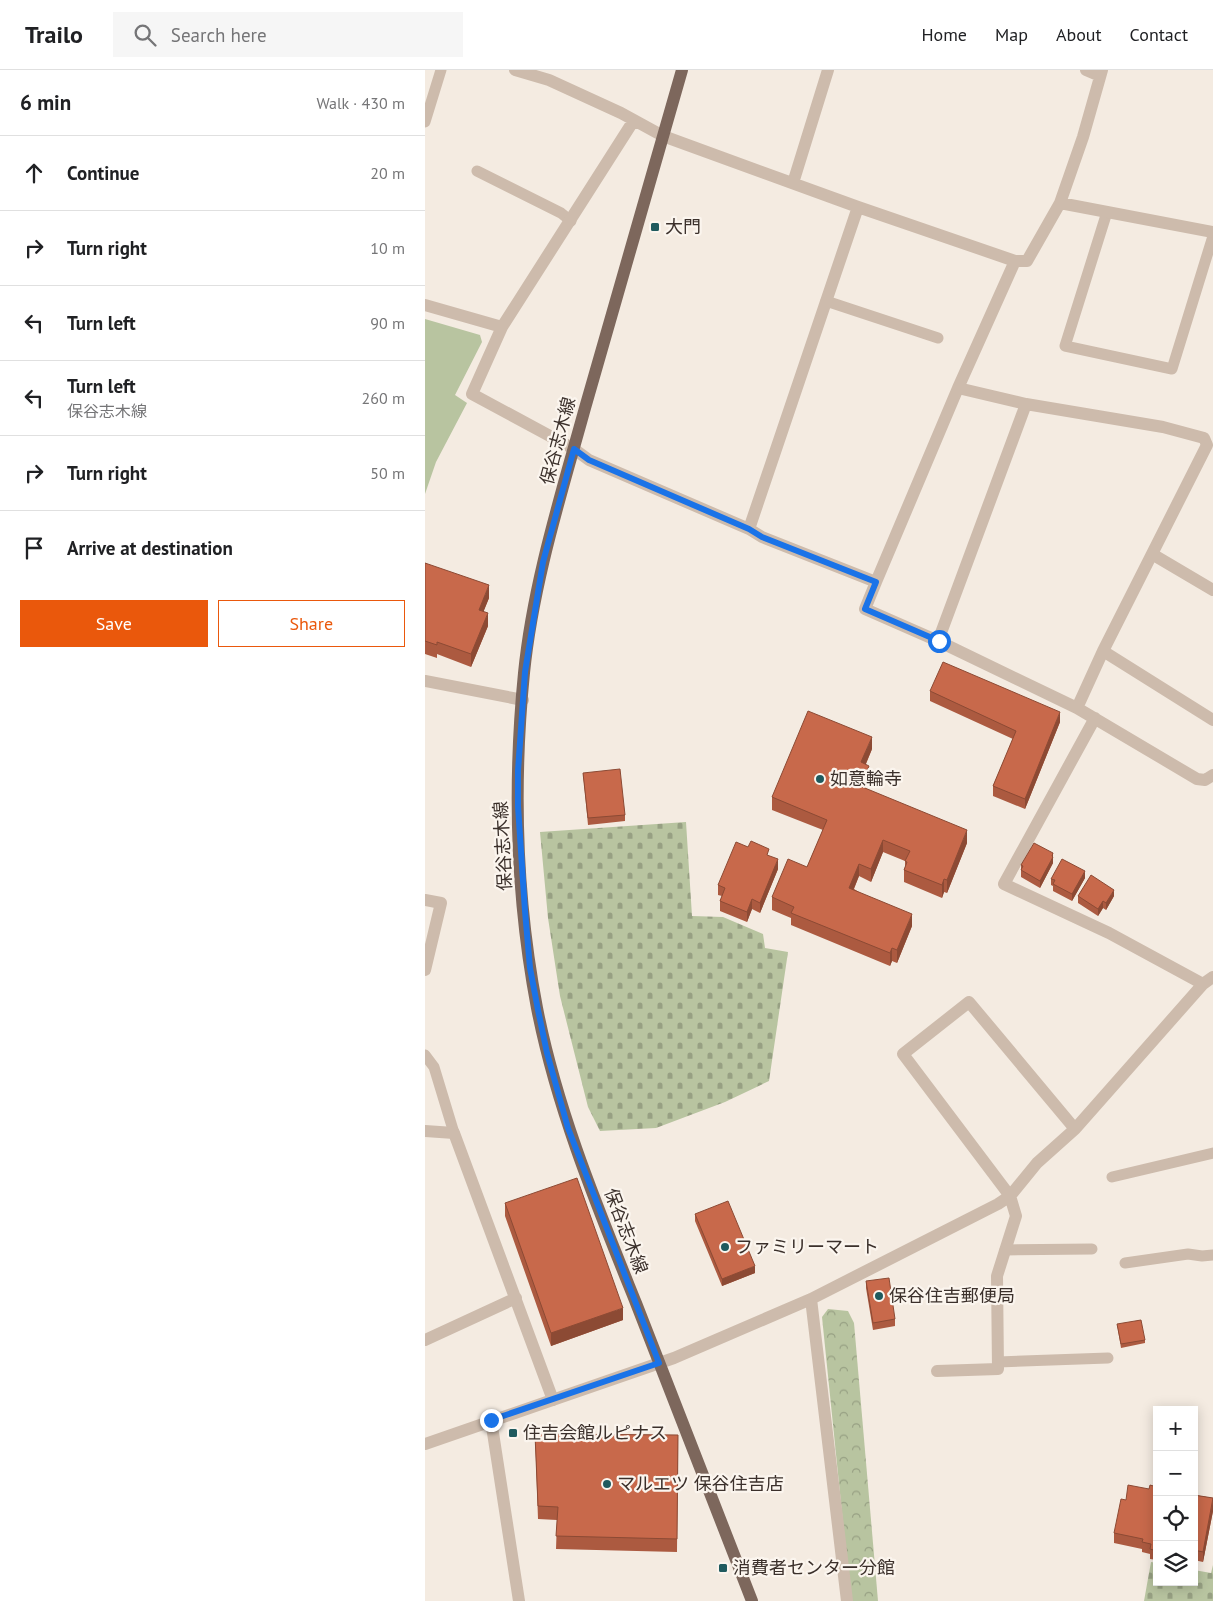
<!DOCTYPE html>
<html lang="en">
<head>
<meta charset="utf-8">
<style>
	body { margin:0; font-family:"PT Sans","Noto Sans JP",sans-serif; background:#f6f6f6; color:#202124 }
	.controls { position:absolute; right:15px; bottom:15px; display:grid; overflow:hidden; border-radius:0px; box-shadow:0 2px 12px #0003 }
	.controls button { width:45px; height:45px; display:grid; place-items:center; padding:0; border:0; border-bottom:1px solid #e0e0e0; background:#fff; color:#202124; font:25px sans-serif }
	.stop { position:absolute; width:15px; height:15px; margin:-11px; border:4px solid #1a73e8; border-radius:50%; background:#fff }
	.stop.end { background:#1a73e8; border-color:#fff; box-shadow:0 1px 5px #0008 }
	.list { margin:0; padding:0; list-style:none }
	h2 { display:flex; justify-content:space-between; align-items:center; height:65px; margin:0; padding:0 20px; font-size:21px }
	h2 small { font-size:16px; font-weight:400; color:#757577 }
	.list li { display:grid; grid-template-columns:32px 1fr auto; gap:15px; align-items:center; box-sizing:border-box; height:75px; padding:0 20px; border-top:1px solid #e0e0e0 }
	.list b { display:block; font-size:19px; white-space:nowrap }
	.list p { margin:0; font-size:16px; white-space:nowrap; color:#757577 }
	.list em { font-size:16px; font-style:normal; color:#757577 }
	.actions { display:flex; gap:10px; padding:15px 20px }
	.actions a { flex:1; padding:11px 0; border:1px solid #ea580c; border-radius:0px; text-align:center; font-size:18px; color:#ea580c }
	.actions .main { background:#ea580c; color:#fff }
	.icon { flex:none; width:28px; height:28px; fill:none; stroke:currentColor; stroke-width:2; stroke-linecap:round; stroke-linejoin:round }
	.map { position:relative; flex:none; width:788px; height:1531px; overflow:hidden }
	header { display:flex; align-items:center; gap:30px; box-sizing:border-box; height:70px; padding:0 25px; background:#fff; border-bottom:1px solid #e0e0e0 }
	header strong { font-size:24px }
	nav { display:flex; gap:28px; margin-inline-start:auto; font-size:18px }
	.search { width:350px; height:45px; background:#f6f6f6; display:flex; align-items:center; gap:12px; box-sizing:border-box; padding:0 18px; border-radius:0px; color:#757577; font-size:19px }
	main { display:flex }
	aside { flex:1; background:#fff }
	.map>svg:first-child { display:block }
</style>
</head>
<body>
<header>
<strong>Trailo</strong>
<div class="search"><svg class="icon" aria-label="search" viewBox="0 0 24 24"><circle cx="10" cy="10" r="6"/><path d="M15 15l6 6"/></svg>Search here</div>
<nav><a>Home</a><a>Map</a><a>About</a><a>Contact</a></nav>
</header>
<main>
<aside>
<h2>6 min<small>Walk · 430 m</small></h2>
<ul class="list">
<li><svg class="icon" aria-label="ahead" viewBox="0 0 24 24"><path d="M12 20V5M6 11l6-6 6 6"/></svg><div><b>Continue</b></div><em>20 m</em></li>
<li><svg class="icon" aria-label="right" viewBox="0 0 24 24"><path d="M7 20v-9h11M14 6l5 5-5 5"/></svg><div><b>Turn right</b></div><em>10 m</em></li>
<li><svg class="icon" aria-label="left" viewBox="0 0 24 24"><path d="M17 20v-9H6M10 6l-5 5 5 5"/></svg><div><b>Turn left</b></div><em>90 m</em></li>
<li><svg class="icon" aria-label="left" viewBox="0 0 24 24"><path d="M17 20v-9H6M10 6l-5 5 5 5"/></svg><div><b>Turn left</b><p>保谷志木線</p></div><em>260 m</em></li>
<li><svg class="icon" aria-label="right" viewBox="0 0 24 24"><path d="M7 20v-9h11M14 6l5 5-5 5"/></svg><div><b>Turn right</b></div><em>50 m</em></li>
<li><svg class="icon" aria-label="arrive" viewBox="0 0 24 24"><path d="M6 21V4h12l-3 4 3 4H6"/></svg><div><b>Arrive at destination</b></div></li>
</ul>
<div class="actions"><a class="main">Save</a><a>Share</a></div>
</aside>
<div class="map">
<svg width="788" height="1531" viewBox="0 0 788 1531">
	<defs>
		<pattern id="forest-crowns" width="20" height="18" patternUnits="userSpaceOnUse" patternTransform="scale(1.25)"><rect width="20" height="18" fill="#b8c4a0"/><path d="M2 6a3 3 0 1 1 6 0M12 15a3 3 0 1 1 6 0" fill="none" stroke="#97a083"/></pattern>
		<pattern id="cemetery-stones" width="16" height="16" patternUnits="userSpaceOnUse" patternTransform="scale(1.25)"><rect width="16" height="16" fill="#b8c4a0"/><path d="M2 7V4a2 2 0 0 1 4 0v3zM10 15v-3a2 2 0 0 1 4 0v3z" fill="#97a083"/></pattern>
	</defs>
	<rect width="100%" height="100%" fill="#f4ebe1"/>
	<path fill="url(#forest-crowns)" d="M403,1239l20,2 6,12 24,278h-27l-29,-284z"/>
	<path fill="url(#cemetery-stones)" d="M261,752l6,94 31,1 40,17 2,14 23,4 -19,129 -44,21 -69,26 -56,3 -12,-24 -28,-111 -12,-78 -8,-86z
		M726,1492l6,1v19h37v-12l17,3 2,-8v36h-69z"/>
	<path fill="#b8c4a0" d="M0,249l55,16 2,7 -27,53 12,8 -31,59 -11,32z"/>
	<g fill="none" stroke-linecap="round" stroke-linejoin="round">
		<path stroke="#cdbbac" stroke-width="11" d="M0,52l16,-52
			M52,101l84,42 10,8
			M682,142l-42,134 107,23 41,-133
			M401,231l112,37
			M0,985l9,12 20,66
			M687,1107l101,-24
			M580,1180l87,-1
			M700,1193l63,-9 14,2 11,-1
			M573,1292l110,-4"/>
		<path stroke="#cdbbac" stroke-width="12" d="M90,0l34,10 72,33 42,23 195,71 157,54h12l33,-58 23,-66 19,-67
			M661,0l14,6
			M368,113l35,-113
			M635,133l153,29
			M590,191l-57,127 68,16 137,23 41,11 3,7 -104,206
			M0,235l77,22 -30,67 102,55 15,11 160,69 13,8 114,45 -11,27 73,32 139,67 120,71 8,1 8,-5
			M77,257l132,-207
			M324,459l109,-322
			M727,484l61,36
			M451,512l82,-194
			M513,571l88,-237
			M0,611l98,19
			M652,638l26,-57 110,69
			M670,648l-91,166 105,49 94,51
			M0,830l16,3 -16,67
			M0,1061l29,2 99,267
			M386,1229l36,302
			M0,1270l91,-42
			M512,1301l61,-2 -1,-93 19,-60 -6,-20 -107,-142 66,-52 106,127
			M66,1350l28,181
			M0,1374l249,-86 137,-59 187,-95 12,-8 27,-33 38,-34 128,-145 10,-7"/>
		<path stroke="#7d675c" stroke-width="12" d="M257,0c-32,113 -65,225 -97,338 -24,87 -52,175 -61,265 -11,111 -8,225 13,335 20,102 60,198 99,295 39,99 77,199 116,298"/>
	</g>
	<path fill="#ac5a40" d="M0,493l64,35 -6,14 5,14 -17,41 -34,-13v4l-12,-4z
		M505,621l130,31 -35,87 -32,-13v-10l20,-47 -83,-38z
		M447,679l-6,15 3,14 -4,10 102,55 -20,50 -3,-1 -2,6 -38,-16v-12l1,-3v-6l-22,-9 -12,30 -12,-6 -5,13 58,37 -15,37 -5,-2 -2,5 -99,-41v-7l-19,-8v-13l35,-30 16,-37 -51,-20v-13z
		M158,703l42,42v6l-37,4z
		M628,783v10l-13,25 -19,-11v-12z
		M344,786l9,13 -18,44 -8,-4 -5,13 -27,-11v-10l2,-5 -4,-1v-10z
		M660,808l-13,23 -19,-10v-5l-2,-1v-6z
		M653,826h36l-8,14 -3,-2 -5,8 -20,-13z
		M80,1133l118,117 -72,26 -46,-130z
		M270,1144l60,59 -33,13 -27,-65z
		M441,1211l29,38v7l-22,4 -7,-42z
		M692,1254l28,16v3l-24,5z
		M110,1364l143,1 -1,117 -121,-3 1,-29 -19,-1z
		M732,1417v73l-7,-1v-5l-8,-2v-3l-28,-6v-10l12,-33 23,-11z
		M769,1417l1,8 18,3v13l-10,51 -9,-2z"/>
	<path fill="#8c4a34" d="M64,515v13l-10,25v-13z
		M63,543v13l-17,41v-13z
		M635,642v10l-35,87v-10z
		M447,667v12l-11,26v-13z
		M444,696v12l-9,21v-13z
		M542,760v13l-20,50v-13z
		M458,770v12l-12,30v-13z
		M628,783v10l-13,25v-7z
		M353,789v10l-18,44v-10z
		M434,794v12l-10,24v-12z
		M660,801v7l-13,23v-7z
		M519,809v13l-2,6v-13z
		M689,820v6l-8,14v-7z
		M327,829v10l-5,13v-10z
		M678,831v7l-5,8v-7z
		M487,844v12l-15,37v-13z
		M467,878v13l-2,5v-13z
		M330,1196v7l-33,13v-7z
		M198,1238v12l-72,26v-13z
		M788,1431v10l-10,51v-10z"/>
	<path fill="#c8694b" stroke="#8c4a34" d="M0,493l64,22 -10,25 9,3 -17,41 -34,-12v3l-12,-4z
		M518,592l117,50 -35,87 -32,-13 23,-55 -86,-40z
		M383,641l64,26 -11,25 8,4 -9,20 107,44 -20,50 -3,-1 -2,6 -38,-15 3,-8 -2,-1 5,-10 -27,-11 -12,29 -12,-5 -10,24 63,26 -15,36 -5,-2 -2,5 -99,-40 3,-6 -22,-10 16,-38 19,8 20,-47 -55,-23z
		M195,699l5,46 -37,3 -5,-45z
		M326,771l18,8 -2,6 11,4 -18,44 -8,-4 -5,13 -27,-11 5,-13 -7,-3 18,-43 12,5z
		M609,773l19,10 -1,3 1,1 -13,24 -19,-11 2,-4 -2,-1z
		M637,789l23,12 -13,23 -19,-10 2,-4 -4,-1z
		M666,805l23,15 -8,13 -3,-2 -5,8 -20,-13z
		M152,1108l46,130 -72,25 -46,-130z
		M303,1131l27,65 -33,13 -27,-65z
		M464,1208l6,41 -22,4 -7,-42z
		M716,1250l4,20 -24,4 -4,-20z
		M110,1364l143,1 -1,104 -121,-3 2,-29 -20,-1z
		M703,1415l21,4 1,-4 7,2v64l-7,-2 1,-5 -9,-2 1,-3 -29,-6 7,-34 5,1z
		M769,1425l19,3 -10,54 -9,-2z"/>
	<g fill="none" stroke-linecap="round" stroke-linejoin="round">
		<path stroke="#1a73e8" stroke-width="6" d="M66,1350l168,-57 -91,-235 -21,-75 -9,-43 -8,-42 -5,-57 -7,-105v-35l7,-99 18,-110 31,-113 15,11 160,69 13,8 114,45 -11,27 74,32"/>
	</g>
	<g fill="#1f5a5e" stroke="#fbf5ee" stroke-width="2">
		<rect x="225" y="152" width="10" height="10" rx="2.5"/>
		<circle cx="395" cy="709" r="5"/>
		<circle cx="300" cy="1177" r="5"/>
		<circle cx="454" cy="1226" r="5"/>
		<rect x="83" y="1358" width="10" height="10" rx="2.5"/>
		<circle cx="182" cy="1414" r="5"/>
		<rect x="293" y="1493" width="10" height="10" rx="2.5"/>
	</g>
	<g text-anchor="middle" stroke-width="4.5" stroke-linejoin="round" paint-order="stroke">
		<g font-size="18" fill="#3b302b" stroke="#fbf5ee" text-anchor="start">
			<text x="240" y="163">大門</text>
			<text x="405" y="715">如意輪寺</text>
			<text x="310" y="1183">ファミリーマート</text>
			<text x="464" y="1232">保谷住吉郵便局</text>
			<text x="98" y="1369">住吉会館ルピナス</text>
			<text x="192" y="1420">マルエツ 保谷住吉店</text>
			<text x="308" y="1504">消費者センター分館</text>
		</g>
		<g font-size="18" fill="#3b302b" stroke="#fbf5ee">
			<text transform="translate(133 371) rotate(-75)" y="6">保谷志木線</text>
			<text transform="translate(78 776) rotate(-93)" y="6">保谷志木線</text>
			<text transform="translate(201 1161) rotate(69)" y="6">保谷志木線</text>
		</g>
	</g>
</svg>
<div class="controls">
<button>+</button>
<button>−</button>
<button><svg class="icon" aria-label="locate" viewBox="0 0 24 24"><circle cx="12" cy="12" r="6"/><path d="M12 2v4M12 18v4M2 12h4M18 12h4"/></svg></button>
<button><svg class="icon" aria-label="layers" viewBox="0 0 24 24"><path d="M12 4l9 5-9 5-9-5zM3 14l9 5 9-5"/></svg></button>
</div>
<div class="stop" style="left:514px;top:571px"></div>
<div class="stop end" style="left:66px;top:1350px"></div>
</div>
</main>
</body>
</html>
